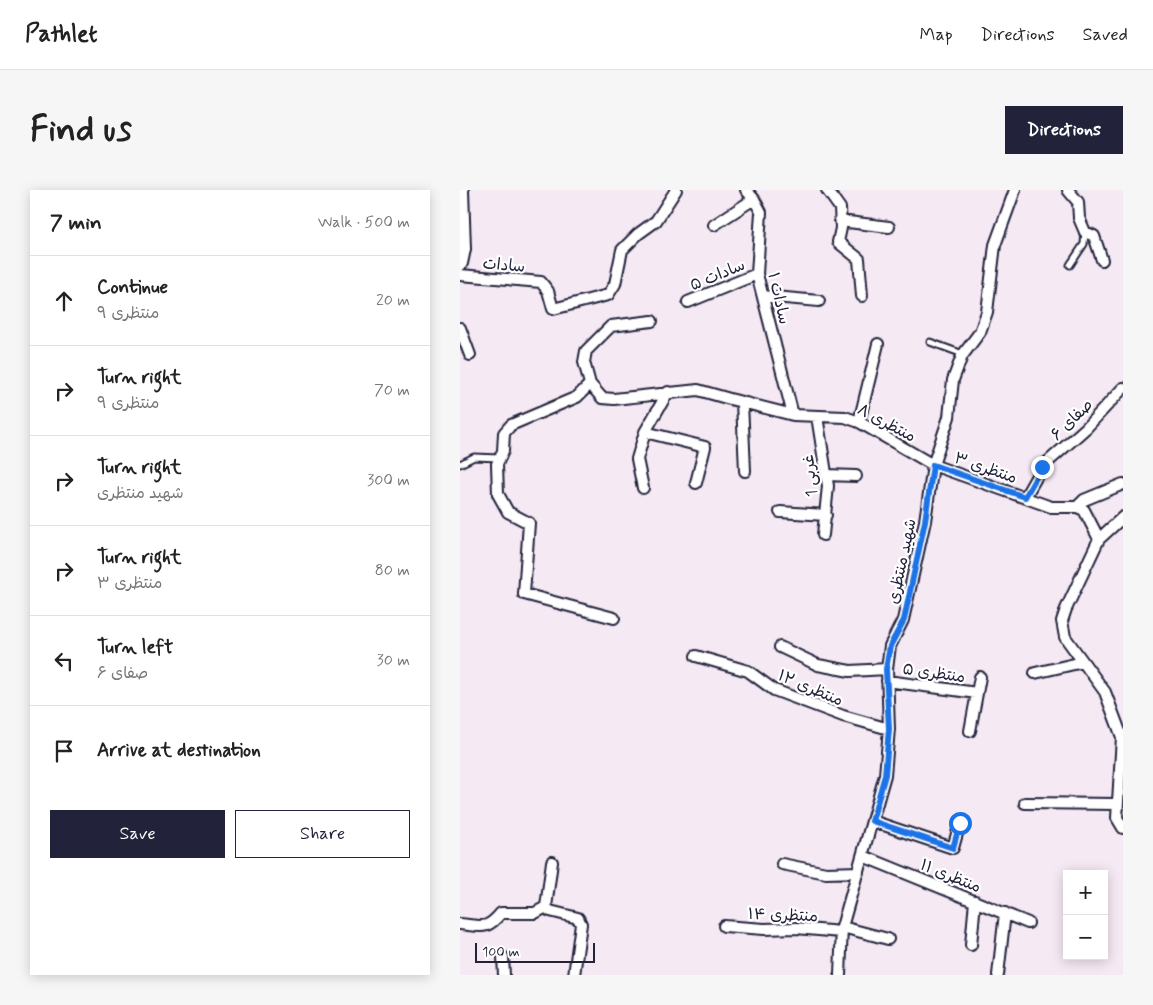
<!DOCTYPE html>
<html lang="en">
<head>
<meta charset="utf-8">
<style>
	body { margin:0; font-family:Mynerve,"Playpen Sans Arabic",sans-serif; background:#f6f6f6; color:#222 }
	.controls { position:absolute; right:15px; bottom:15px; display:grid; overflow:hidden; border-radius:0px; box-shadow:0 2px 12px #0003 }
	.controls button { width:45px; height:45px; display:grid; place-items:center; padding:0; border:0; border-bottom:1px solid #e0e0e0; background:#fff; color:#222; font:25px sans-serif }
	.scale { position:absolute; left:15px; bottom:12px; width:120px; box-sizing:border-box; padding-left:5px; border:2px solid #22223b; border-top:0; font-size:14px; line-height:18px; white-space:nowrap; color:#22223b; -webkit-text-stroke:4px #fff; paint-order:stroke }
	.stop { position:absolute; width:15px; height:15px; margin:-11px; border:4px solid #1a73e8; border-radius:50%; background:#fff }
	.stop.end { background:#1a73e8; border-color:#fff; box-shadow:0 1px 5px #0008 }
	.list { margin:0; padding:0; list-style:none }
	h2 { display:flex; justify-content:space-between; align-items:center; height:65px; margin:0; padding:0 20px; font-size:21px }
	h2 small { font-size:16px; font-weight:400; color:#767676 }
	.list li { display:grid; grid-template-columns:32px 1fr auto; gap:15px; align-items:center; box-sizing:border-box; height:90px; padding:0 20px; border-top:1px solid #e0e0e0 }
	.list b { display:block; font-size:19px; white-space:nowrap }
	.list p { margin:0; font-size:16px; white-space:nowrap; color:#767676 }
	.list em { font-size:16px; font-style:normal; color:#767676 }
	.actions { display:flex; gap:10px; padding:15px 20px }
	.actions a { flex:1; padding:11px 0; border:1px solid #22223b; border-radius:0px; text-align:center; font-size:18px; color:#22223b }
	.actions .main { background:#22223b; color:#fff }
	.icon { flex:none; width:28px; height:28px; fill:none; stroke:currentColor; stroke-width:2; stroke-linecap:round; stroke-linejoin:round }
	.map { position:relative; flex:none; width:663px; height:785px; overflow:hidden; border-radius:0px }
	header { display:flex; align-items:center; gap:30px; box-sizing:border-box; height:70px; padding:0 25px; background:#fff; border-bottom:1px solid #e0e0e0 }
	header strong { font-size:24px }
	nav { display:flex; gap:28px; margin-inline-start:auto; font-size:18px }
	.intro { display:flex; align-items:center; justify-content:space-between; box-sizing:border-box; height:120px; padding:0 30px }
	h1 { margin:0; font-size:35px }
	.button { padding:12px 22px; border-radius:0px; background:#22223b; color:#fff; font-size:18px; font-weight:700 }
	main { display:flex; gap:30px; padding:0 30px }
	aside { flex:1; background:#fff; border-radius:0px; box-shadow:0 2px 12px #0003 }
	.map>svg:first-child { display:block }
</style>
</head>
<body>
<header>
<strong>Pathlet</strong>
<nav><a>Map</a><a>Directions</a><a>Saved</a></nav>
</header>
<div class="intro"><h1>Find us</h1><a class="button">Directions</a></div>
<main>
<aside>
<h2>7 min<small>Walk · 500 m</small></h2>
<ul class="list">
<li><svg class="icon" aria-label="ahead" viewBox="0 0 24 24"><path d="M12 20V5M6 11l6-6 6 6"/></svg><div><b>Continue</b><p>منتظری ۹</p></div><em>20 m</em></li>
<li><svg class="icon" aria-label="right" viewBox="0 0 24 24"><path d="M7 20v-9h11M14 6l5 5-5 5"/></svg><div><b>Turn right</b><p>منتظری ۹</p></div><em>70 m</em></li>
<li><svg class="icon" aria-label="right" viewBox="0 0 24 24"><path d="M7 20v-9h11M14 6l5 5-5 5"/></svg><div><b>Turn right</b><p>شهید منتظری</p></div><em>300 m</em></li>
<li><svg class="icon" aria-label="right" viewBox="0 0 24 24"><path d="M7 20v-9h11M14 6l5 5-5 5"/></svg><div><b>Turn right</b><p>منتظری ۳</p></div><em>80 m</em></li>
<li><svg class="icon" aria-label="left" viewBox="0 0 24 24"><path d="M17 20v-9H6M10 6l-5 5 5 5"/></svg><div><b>Turn left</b><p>صفای ۶</p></div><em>30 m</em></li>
<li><svg class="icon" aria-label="arrive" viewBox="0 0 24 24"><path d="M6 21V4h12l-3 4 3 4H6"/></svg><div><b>Arrive at destination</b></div></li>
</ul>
<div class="actions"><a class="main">Save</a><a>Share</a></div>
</aside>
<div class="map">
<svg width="663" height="785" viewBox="0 0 663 785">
	<rect width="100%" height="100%" fill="#f5e9f4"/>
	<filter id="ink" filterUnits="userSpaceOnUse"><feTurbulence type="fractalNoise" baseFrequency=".02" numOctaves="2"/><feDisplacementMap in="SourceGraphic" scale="10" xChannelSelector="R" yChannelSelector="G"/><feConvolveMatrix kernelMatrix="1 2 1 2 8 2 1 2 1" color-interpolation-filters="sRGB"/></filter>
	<g filter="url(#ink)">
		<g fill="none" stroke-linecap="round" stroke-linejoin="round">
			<defs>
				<path id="lane" d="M610,75l14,-21 1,-12
					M470,152l33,12
					M0,274l14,-7 25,1"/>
				<path id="street" d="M286,0l8,9 7,13 -4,62 36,141
					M367,0l13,18 1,20 -3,14 21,17 3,37
					M608,0l10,12 1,16 6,14 9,4 8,24
					M380,31l49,6
					M254,35l40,-26
					M0,85l81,7 7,9 5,18 55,-14 7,-11 7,-34 16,-16 18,-13 20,-31
					M303,106l56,5
					M228,112l69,-28
					M192,131l-41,5 -25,25 -2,11 6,22 12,14 12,1 84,-9 32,9 63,16 52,2 14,5 74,43 118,42h26l7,3 15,29
					M0,138l10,27
					M130,194l-13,13 -66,28 -7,8 -1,18 -6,13 1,30 10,18 21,11 -5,71 90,24
					M282,212l3,69
					M357,226l11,70 -5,49
					M399,232l19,-78
					M185,242l60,15 -9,36
					M366,285l30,1
					M183,298l-6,-29 8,-27 23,-40
					M565,307l17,-30 44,-39 37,-40
					M617,317l7,-7 39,-16
					M320,322l46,3
					M663,327l-24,22 -33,70 -4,12 3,16 40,55 17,45 -5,81 6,10
					M320,457l38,18 32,6 37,-2
					M236,466l52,15 26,19 69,26 46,13
					M575,483l48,-11
					M427,491l90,12
					M510,541l10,-54
					M565,613l92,1
					M412,631l81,27 7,-25
					M403,666l165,67
					M92,672l-6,45 4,4 28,7 3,6 -7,51
					M322,674l44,9 32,-1
					M0,734c22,2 26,7 41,-11h34l11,-6
					M264,736l40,3 32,-1 45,4
					M382,737l46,12
					M511,755l4,-44
					M43,767l1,18
					M380,785l2,-48 43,-152 4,-46 -2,-60 3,-23 13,-26 22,-99 8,-56 16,-48 4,-37 9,-24 18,-24 7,-20 8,-67 20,-55
					M538,785l7,-62"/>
				<path id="secondary" d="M0,73l3,-14 -2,-59"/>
			</defs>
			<use href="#lane" stroke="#22223b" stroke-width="9"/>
			<use href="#street" stroke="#22223b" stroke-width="14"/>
			<use href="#secondary" stroke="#22223b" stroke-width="18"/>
			<use href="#lane" stroke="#fff" stroke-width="5"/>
			<use href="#street" stroke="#fff" stroke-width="10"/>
			<use href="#secondary" stroke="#fff" stroke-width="14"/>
		</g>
	</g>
	<g fill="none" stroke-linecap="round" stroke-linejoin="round" filter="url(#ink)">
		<path stroke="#1a73e8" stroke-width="6" d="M500,633l-7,25 -81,-27 13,-46 4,-46 -3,-60 4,-23 14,-26 21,-99 8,-56 92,32 17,-30"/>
	</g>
	<g text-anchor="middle" stroke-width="4.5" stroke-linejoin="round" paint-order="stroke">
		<g font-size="16" fill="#22223b" stroke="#fff">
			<text transform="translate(44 74) rotate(5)" y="6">سادات</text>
			<text transform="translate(257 84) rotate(-22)" y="6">سادات ۵</text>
			<text transform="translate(320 108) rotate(77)" y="6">سادات ۱</text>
			<text transform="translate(611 229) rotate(-44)" y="6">صفای ۶</text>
			<text transform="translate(427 232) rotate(28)" y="6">منتظری ۸</text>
			<text transform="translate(526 277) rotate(19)" y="6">منتظری ۳</text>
			<text transform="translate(349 286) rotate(-95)" y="6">غربی 1</text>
			<text transform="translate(441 371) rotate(-78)" y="6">شهید منتظری</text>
			<text transform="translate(474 482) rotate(8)" y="6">منتظری ۵</text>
			<text transform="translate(351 497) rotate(23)" y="6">منتظری ۱۲</text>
			<text transform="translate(491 685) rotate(22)" y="6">منتظری ۱۱</text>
			<text transform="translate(323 724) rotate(2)" y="6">منتظری ۱۴</text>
		</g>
	</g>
</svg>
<div class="controls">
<button>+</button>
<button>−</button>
</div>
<div class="scale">100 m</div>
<div class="stop" style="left:500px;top:633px"></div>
<div class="stop end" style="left:582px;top:277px"></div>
</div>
</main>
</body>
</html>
